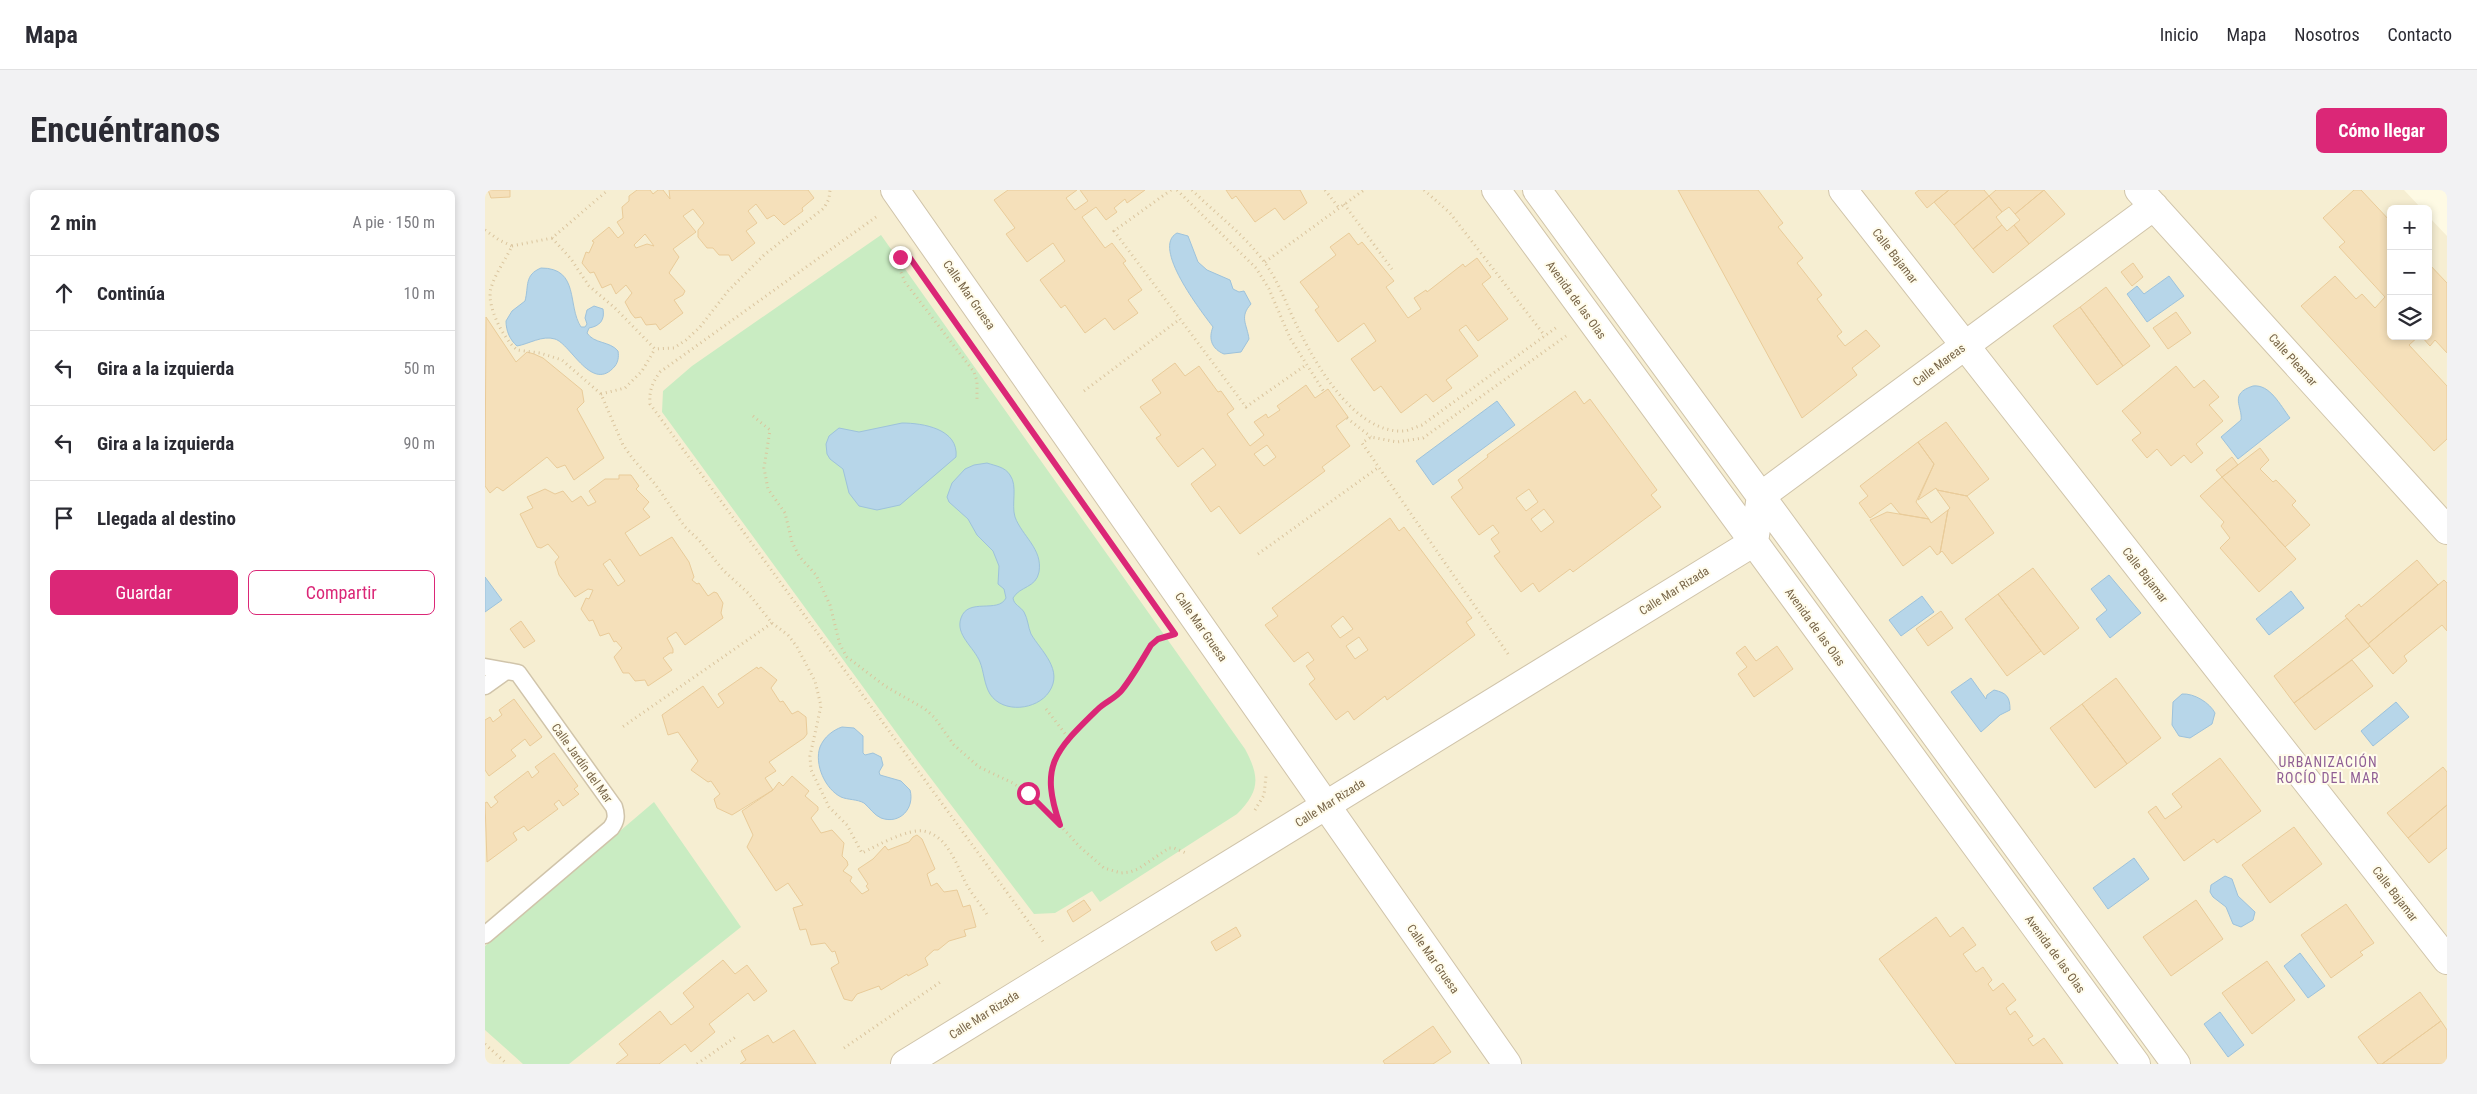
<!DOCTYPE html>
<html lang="es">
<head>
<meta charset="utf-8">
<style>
	body { margin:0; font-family:"Roboto Condensed",sans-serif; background:#f2f2f3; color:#2b2b33 }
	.controls { position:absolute; right:15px; top:15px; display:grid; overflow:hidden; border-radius:8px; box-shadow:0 2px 8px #0003 }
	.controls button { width:45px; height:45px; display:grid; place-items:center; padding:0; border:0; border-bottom:1px solid #e1e1e2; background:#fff; color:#2b2b33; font:25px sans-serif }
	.stop { position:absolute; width:15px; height:15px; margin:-11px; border:4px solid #db2777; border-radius:50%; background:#fff }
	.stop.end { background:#db2777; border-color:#fff; box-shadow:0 1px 5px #0008 }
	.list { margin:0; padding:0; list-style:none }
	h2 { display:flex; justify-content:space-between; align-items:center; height:65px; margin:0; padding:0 20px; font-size:21px }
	h2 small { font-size:16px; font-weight:400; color:#7c7c81 }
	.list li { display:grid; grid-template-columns:32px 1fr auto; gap:15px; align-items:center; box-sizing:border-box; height:75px; padding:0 20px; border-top:1px solid #e1e1e2 }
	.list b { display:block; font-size:19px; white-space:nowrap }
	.list em { font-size:16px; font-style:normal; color:#7c7c81 }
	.actions { display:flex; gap:10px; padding:15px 20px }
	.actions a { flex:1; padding:11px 0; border:1px solid #db2777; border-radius:8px; text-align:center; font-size:18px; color:#db2777 }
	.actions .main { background:#db2777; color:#fff }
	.icon { flex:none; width:28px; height:28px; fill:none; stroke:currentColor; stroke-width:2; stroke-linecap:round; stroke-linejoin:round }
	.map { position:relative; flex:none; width:1962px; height:874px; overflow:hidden; border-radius:8px }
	header { display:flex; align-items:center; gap:30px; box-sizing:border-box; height:70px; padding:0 25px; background:#fff; border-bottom:1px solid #e1e1e2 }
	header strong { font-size:24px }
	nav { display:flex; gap:28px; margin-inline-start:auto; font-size:18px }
	.intro { display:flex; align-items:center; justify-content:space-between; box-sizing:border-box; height:120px; padding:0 30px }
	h1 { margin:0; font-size:35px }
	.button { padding:12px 22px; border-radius:8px; background:#db2777; color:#fff; font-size:18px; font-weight:700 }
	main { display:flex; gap:30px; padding:0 30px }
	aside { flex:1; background:#fff; border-radius:8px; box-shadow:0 2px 8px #0003 }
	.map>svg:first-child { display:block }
</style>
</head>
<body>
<header>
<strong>Mapa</strong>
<nav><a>Inicio</a><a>Mapa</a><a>Nosotros</a><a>Contacto</a></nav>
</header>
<div class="intro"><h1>Encuéntranos</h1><a class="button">Cómo llegar</a></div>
<main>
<aside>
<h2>2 min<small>A pie · 150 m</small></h2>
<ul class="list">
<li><svg class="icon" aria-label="ahead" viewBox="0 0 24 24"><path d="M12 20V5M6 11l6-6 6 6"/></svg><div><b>Continúa</b></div><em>10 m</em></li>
<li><svg class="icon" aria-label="left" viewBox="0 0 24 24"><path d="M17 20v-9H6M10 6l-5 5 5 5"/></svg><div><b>Gira a la izquierda</b></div><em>50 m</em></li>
<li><svg class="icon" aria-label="left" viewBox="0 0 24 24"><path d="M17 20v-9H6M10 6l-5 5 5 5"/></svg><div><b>Gira a la izquierda</b></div><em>90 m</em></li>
<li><svg class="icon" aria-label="arrive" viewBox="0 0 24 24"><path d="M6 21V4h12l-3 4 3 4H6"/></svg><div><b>Llegada al destino</b></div></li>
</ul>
<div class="actions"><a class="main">Guardar</a><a>Compartir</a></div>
</aside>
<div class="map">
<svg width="1962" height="874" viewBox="0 0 1962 874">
	<rect width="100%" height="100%" fill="#fefae4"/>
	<path fill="#f6eed2" d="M0,0h1919l18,19h-31v127h37v-120l19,20v828h-1962z"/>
	<path fill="#c9ecc2" d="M396,45l364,514c15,28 15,42 -8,65l-137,88 -8,-11 -37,22 -21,1 -130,-171 -242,-331 1,-21 29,-25z
		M169,612l87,125 -172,137h-46l-38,-34v-84z"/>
	<path fill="#b7d6e9" stroke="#9dc2db" d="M692,43l11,3 10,26 9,8 23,10 3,9 6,3 5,-1 7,13c-12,13 -4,20 -2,35l-8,13 -17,2c-12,-5 -16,-15 -11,-27 -12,-16 -62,-80 -36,-94z
		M56,78c39,0 26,38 40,59h4l2,-3 -2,-6 2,-8 7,-4 9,3c2,11 -3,17 -14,19l-2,5c7,11 23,8 31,18 1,6 0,11 -3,15 -23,28 -44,-22 -60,-27 -13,-4 -26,5 -38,7 -7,-6 -11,-15 -11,-25l6,-10 13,-10c4,-15 -1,-26 16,-33z
		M1684,86l15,20 -37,26 -20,-28 10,-8 7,8z
		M1768,196c17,-2 27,19 37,32l-52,41 -17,-22 20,-17c2,-13 -13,-26 12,-34z
		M1012,211l18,24 -82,60 -17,-24z
		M417,233c21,0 57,6 54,34l-56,48 -23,5 -18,-4 -10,-13 -6,-24 -13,-10 -3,-5 -1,-10 3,-8 10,-8 20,4z
		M502,273c9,3 18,4 23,12 8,11 1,29 5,42 7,19 28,32 24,55 -3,16 -19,14 -26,26 1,7 7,8 11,14 4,7 4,15 7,22 10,17 33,36 18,58 -12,18 -46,22 -59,2 -6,-10 -6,-22 -10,-32 -6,-15 -25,-27 -19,-44 7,-21 37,-4 45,-20l-2,-9 -6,-5 1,-18 -6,-15 -16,-16 -9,-16 -19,-17 -2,-5 5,-14 13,-14 9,-4z
		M1624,385l32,38 -31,25 -14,-19 11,-9 -16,-21z
		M0,387l17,23 -17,12z
		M1806,401l13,17 -35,27 -13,-16z
		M1437,406l12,16 -33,24 -12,-16z
		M1486,488l15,21 1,-4 7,-5c13,3 16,7 16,20l-10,5 -19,17 -30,-40z
		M1697,504c12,-1 28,9 33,19l-3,11 -22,14 -11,-2 -7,-11 1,-23z
		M1911,512l13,15 -36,29 -12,-15z
		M357,537l12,1 9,8v17l2,2 8,-2 8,4 2,8 -4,7 1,3 21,6 9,9c5,18 -10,35 -29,28 -7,-3 -11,-10 -17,-15 -7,-4 -16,-3 -23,-6 -16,-8 -27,-33 -21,-50 4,-10 13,-17 22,-20z
		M1649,668l15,21 -41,30 -15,-21z
		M1740,686l7,3 6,17 17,16 -2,8 -12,7 -8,-3 -7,-17 -13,-10 -3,-5 1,-7z
		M1815,763l25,33 -17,12 -24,-32z
		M1735,822l24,33 -16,12 -24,-33z"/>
	<path fill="#f5e0ba" stroke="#e9cb99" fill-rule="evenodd" d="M3,0h22v7l-19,1z
		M152,0h13l3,4 5,-4h5l7,9 -1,-9h139l6,8 -12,10 1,3 -19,14 -10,-10 -7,4 -11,-15 -8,7 9,12 -11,8 9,12 -23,18 -3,-6h-10l-6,-7h-6l-9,-11v-7l6,-7 -11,-14 -10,7 13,16 -23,17 6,8 -10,16 16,18 -2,4 -9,5 9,13 -23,17 -4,-6 -10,1 -5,-8 -6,1 -4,-5 -6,-11 7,-9 -6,-8 -10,9 -5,-10 -9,4 -8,-16 -4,1 -8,-10 4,-11 3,1 5,-11 -2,-1 17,-14 9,11 6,-5 -7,-11 6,-4 -1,-11 7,-6v-5zM160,44l9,12 -7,-2 -11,4 -2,-3z
		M523,0h69l-11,8 9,12 13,-9 -8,-11h65l-18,13 -2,-4 -11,9 3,4 -11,8 -10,-13 -14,10 23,31 7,-5 14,18 -3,2 19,27 -14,10 10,13 -24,17 -9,-12 -20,15 -20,-28 -4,3 -21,-28 25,-19 -12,-18 -26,19 -21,-28 9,-6 -21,-28z
		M741,0h74l7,13 -23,17 -9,-12 -20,14 -19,-26 -4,3z
		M1193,0h80l25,33 -5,4 25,31 -6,5 25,32 -5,4 25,33 -5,4 8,10 21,-16 14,16 -28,22 5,7 -55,43z
		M1434,0h30l-22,18 -12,-15z
		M1464,0h35l5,6 -35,29 -20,-23z
		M1511,0h48l-29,24 -6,-7 -7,5 -13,-16z
		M1559,0l21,24 -36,30 -15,-19 6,-5 -5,-6z
		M1869,0h7l30,32v114h28l-10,9 38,41v53l-13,12 -133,-145 34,-30 21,23 6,-5 13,14 10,-11 -46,-50 6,-5 -22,-24z
		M1504,6l13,16 -6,5 6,8 -29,24 -19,-24z
		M1517,35l5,6 7,-6 15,19 -36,29 -20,-24z
		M864,43l9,12 4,-3 32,39 -8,6 22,31 13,-9 -7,-11 12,-8 1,2 36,-28 2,3 12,-9 14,19 -9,7 26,35 -30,22 -12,-16 -7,5 19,26 -32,24 6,8 -19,14 -7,-8 -25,19 -20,-27 -7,5 -23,-32 25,-18 -12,-18 -26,19 -23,-32 4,-3 -19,-25 36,-27 -6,-8z
		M1648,73l10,14 -11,9 -11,-14z
		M1943,73l19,20v70l-12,-13 -5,6 -9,-10h7z
		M1621,97l44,59 -27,20 -43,-59z
		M1595,117l43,59 -26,19 -44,-59z
		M1691,122l15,21 -23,16 -15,-21z
		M1,127l30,45 11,-10 7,2 9,4 39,32 2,12 -7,7 27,49 -30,22 -9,-15 -8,3 -10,-11 -44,34 -6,-4 -7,6 -5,-7z
		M690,173l10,13 14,-10 19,26 3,-1 13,18 -7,5 23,32 14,-11 -10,-13 12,-8 2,4 12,-8 -3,-4 29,-21 9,13 13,-9 20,28 -12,9 14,20 -28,21 3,4 -85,63 -21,-28 -8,6 -20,-28 25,-19 -13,-17 -25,19 -22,-29 5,-3 -21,-28 21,-14 -9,-13zM782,255l9,12 -12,9 -10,-12z
		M1691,176l18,22 10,-8 15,17 -10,8 14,16 -27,23 7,9 -12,10 -7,-8 -13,11 -14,-17 -10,9 -15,-18 9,-7 -19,-22z
		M1090,201l9,13 6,-5 67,91 -6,5 10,12 -88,65 -3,-3 -31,23 -6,-9 -12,9 -27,-36 6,-4 -9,-13 8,-6 -6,-8 -14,10 -28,-38 12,-9 -5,-8 30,-23 -1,-2zM1044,299l9,13 -12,9 -10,-13zM1059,319l10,13 -13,10 -10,-13z
		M1461,232l43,57 -22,17 -30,-6 -1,-2 -18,12 16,-36 -16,-22z
		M1433,252l16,22 -18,38 13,17 -29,-5 -9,-11 -21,15 -11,-15 9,-7 -8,-10z
		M1775,258l9,12 -9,9 13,13 3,-2 20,21 -4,4 18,20 -25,22 -63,-70z
		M1747,267l6,8 -16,12 -6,-7z
		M134,285h12l8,11 -3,3 13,13 -6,7 7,8 -25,16 15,23 32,-19 17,25 5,15 -2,3 5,4 2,-1 9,13 6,-4 3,1 6,10 -2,10 2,5 -38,27 -9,-13 -9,6 6,11v4h-3l-7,5 9,12 -24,16 -3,-6 -10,1 -6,-8h-6l-9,-16 8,-9 -6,-7 -2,1 -5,-9 -9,3 -7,-16 -4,1 -8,-12 5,-11 3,1 4,-9 -5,-1 -13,8 -16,-22 -4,-13 4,-5 -11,-13 -7,4 -4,-1 -17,-33 13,-6 -6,-11 18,-8 10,5 8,-3 9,11 9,-6 7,10 8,-4 -7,-11 16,-12h14zM125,369l15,22 -7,5 -15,-22z
		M1737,287l74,82 -37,33 -39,-44 10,-10 -9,-12 3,-4 -24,-26z
		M1452,300l30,6 27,37 -42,31 -10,-13 -2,2 8,-43 2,-2z
		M1463,320l-8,43 -3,2 -7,-9 -27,20 -33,-46 17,-8 42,7 2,4z
		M905,328l9,13 5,-4 68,91 -6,4 9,13 -88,65 -2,-4 -31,24 -6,-9 -12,9 -27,-36 6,-5 -9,-13 8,-6 -6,-8 -14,10 -29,-37 13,-9 -6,-8zM858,426l10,13 -13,9 -9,-12zM874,447l9,13 -13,9 -9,-13z
		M1932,370l21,25 -70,59 -23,-28 14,-12 2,3z
		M1548,378l46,60 -35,27 -46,-61z
		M1959,390l3,3v48l-5,-6 -38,31 3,5 -14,13 -25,-30z
		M1513,404l43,57 -34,25 -42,-57z
		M1456,421l12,17 -25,18 -12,-17z
		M1862,428l23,28 -76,57 -20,-27z
		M36,431l14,20 -11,7 -14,-19z
		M1260,456l11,15 21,-15 16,23 -39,28 -16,-23 9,-7 -11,-14z
		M1867,470l21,26 -58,44 -21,-27z
		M272,477l1,2 3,-2 16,13 -6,8 9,14 3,-1 9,13 6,-3 8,6 1,17 -3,4 -35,24 7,9 -11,7 8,12 -41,25 -15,-7 -3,-9 6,-5 -9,-13 -3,1 -17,-12 7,-9 -20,-29 -10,3 -6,-20 41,-29 15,22 6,-5 -6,-9z
		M1631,488l45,60 -34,26 -45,-60z
		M29,509l28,38 -12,9 -5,-7 -14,11 5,6 -27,20 -4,-6v-50l5,-3 3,5 9,-7 -3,-5z
		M1597,514l45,60 -32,24 -45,-60z
		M69,563l24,33 -4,3 5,5 -16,12 -4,-6 -5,4 4,5 -30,22 -4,-5 -11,7 4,7 -30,22 -2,-59 2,-1 4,6 7,-6 -4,-5 34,-26 4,7 7,-6 -4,-5z
		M1735,568l41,53 -44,32 -3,-4 -30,22 -36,-49 8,-6 9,13 17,-12 -10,-13z
		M1958,577l4,5v33l-39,33 -21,-25z
		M307,586l17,15 -4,5 13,11v3l-7,8 10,15 11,-3 12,13 -2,13 5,5 1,4 -5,6 9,6 -2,4 12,13 7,-4 -3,-4 2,-2 -10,-15 15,-10 12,-13 3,4 21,-8 4,-5 4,-2 5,4 13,30 -8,5 4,12 6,-3 7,9 13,-2 6,17 7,-2 6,22 -12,3 2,6 -17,5 -11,9h-4l-9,8 3,7 -20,11 -1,-2 -26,16 -2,-4 -22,8 -5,7 -8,-2 -13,-31 8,-5 -4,-12 -3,1 -7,-9 -14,2 -5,-16 -6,1 -7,-22 10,-3 -15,-22 -12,8 -29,-44 6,-12 -11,-24 31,-21 6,-8 4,4z
		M1962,615v43l-18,15 -21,-25z
		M1809,637l28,37 -52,39 -28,-38z
		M599,710l7,10 -18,12 -6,-11z
		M1711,710l27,39 -52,37 -28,-39z
		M1861,714l28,39 -14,9 3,3 -32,23 -30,-43z
		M1451,727l14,20 13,-10 13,18 -13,9 13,18 7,-5 9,13 -4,4 5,7 10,-8 13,17 -10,8 4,7 5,-4 18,25 -5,3 5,7 11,-8 19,26h-107l-77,-105z
		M751,737l5,9 -25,15 -5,-9z
		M238,770l12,14 12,-9 20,26 -13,10 -6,-8 -39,31 6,8 -24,20 -6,-8 -26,20h-43l12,-9 -9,-11 41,-33 11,14 23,-18 -11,-14z
		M1782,771l28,39 -43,34 -30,-41z
		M1935,802l21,29 -59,43h-4l-20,-27z
		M1956,831l6,9v31l-5,3h-60z
		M948,836l18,26 -18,12h-48l-2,-3z
		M309,840l22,34h-76l6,-4 -5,-9 27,-16 5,8z"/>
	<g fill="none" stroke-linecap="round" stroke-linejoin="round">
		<defs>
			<path id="service" d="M0,477l33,6 96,134c3,9 2,14 -3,21l-126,107
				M0,496l21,-15"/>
			<path id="minor" d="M410,0l612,874
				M1011,0l640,874
				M1052,0l639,874
				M1358,0l604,770
				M1654,0l308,340
				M420,874l849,-522 7,-46 393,-290"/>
		</defs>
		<use href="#service" stroke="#d0c4aa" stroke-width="19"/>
		<use href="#minor" stroke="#d0c4aa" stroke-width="30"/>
		<path stroke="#dac49d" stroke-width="3" stroke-dasharray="1 4" stroke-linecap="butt" d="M686,0l-57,41 132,176 60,-42
			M692,0l79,78 13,21 21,49 34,54
			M707,0c24,24 53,45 73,73 16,22 23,47 36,71 18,36 56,100 103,97 6,-1 12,-4 18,-6l135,-98
			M840,0l14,18
			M939,0l26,23 95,123
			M859,14l48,65
			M391,27l-216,155c-8,11 -11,19 -10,32l394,539
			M0,40l14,10 13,6c-6,13 -17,28 -21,42 -5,18 12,50 26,62l23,3 22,7 39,34 22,51 10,14 22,25 30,43 14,13 24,30 25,23 24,30 -151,105
			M67,48l19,21 18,27 26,22 40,41 19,-1 12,-8 14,-13 28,-36 36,-36 60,-47 5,-9 1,-9
			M27,56l40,-8 56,-48
			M418,64l-5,11 7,17 69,90 3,9v18
			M780,72l99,-72
			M599,201l96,-72
			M116,204l24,-6 17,-17 13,-22
			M268,226l17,14 -6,38 4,21 17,24 7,29 7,14 17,19 14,30 10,40 7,12 38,29 40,23 9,8 20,28 25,22 34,16 25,18 42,46 24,21 17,5 9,-1 8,-3 31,-21h5l12,5
			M862,228l24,19
			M773,364l121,-87
			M287,433l16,12 9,12 18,34 6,25 -11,50 1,14 18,37 18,18 15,28c14,-7 47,-25 62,-22 26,6 33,37 44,56 6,10 14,19 20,29
			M1023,464l-146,-211 9,-6 26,5 26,-4 143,-102
			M561,519l24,31
			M770,620l9,-15 2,-19
			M574,631c-15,-41 -12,-57 18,-89 7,-8 15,-17 23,-25 7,-5 16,-9 21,-16 17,-18 22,-49 48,-56
			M0,854l22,20
			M359,858l98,-67
			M212,874l40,-28"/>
		<use href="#service" stroke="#fff" stroke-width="16"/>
		<use href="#minor" stroke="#fff" stroke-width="28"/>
	</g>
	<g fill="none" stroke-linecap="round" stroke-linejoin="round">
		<path stroke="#db2777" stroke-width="6" d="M415,67l5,-6 270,383 -17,5 -7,6c-9,15 -18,31 -29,45 -6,8 -17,12 -24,19 -43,42 -59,56 -38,116l-32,-32"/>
	</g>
	<g text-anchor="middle" stroke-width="4" stroke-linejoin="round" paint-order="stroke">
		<g font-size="12" fill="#786548" stroke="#fffcec">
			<text transform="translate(1410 66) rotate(52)" y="4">Calle Bajamar</text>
			<text transform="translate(484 105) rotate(55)" y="4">Calle Mar Gruesa</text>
			<text transform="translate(1091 110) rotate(54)" y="4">Avenida de las Olas</text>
			<text transform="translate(1808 170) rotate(48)" y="4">Calle Pleamar</text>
			<text transform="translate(1454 175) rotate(-37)" y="4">Calle Mareas</text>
			<text transform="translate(1660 385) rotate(52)" y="4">Calle Bajamar</text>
			<text transform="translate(1189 401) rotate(-32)" y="4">Calle Mar Rizada</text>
			<text transform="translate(716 437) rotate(55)" y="4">Calle Mar Gruesa</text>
			<text transform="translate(1330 437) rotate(54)" y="4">Avenida de las Olas</text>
			<text transform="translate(97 573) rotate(54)" y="4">Calle Jardín del Mar</text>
			<text transform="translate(845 613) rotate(-32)" y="4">Calle Mar Rizada</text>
			<text transform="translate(1910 704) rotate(52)" y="4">Calle Bajamar</text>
			<text transform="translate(1570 764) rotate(54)" y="4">Avenida de las Olas</text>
			<text transform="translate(948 769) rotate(55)" y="4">Calle Mar Gruesa</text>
			<text transform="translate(499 825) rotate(-32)" y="4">Calle Mar Rizada</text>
		</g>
		<g font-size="14" letter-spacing="1" fill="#905f95" stroke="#fffcec">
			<text x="1843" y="577">URBANIZACIÓN<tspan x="1843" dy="16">ROCÍO DEL MAR</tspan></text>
		</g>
	</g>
</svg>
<div class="controls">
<button>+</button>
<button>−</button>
<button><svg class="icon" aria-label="layers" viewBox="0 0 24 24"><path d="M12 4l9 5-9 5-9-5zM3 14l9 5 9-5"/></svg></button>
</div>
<div class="stop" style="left:543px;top:603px"></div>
<div class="stop end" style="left:415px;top:67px"></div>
</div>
</main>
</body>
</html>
